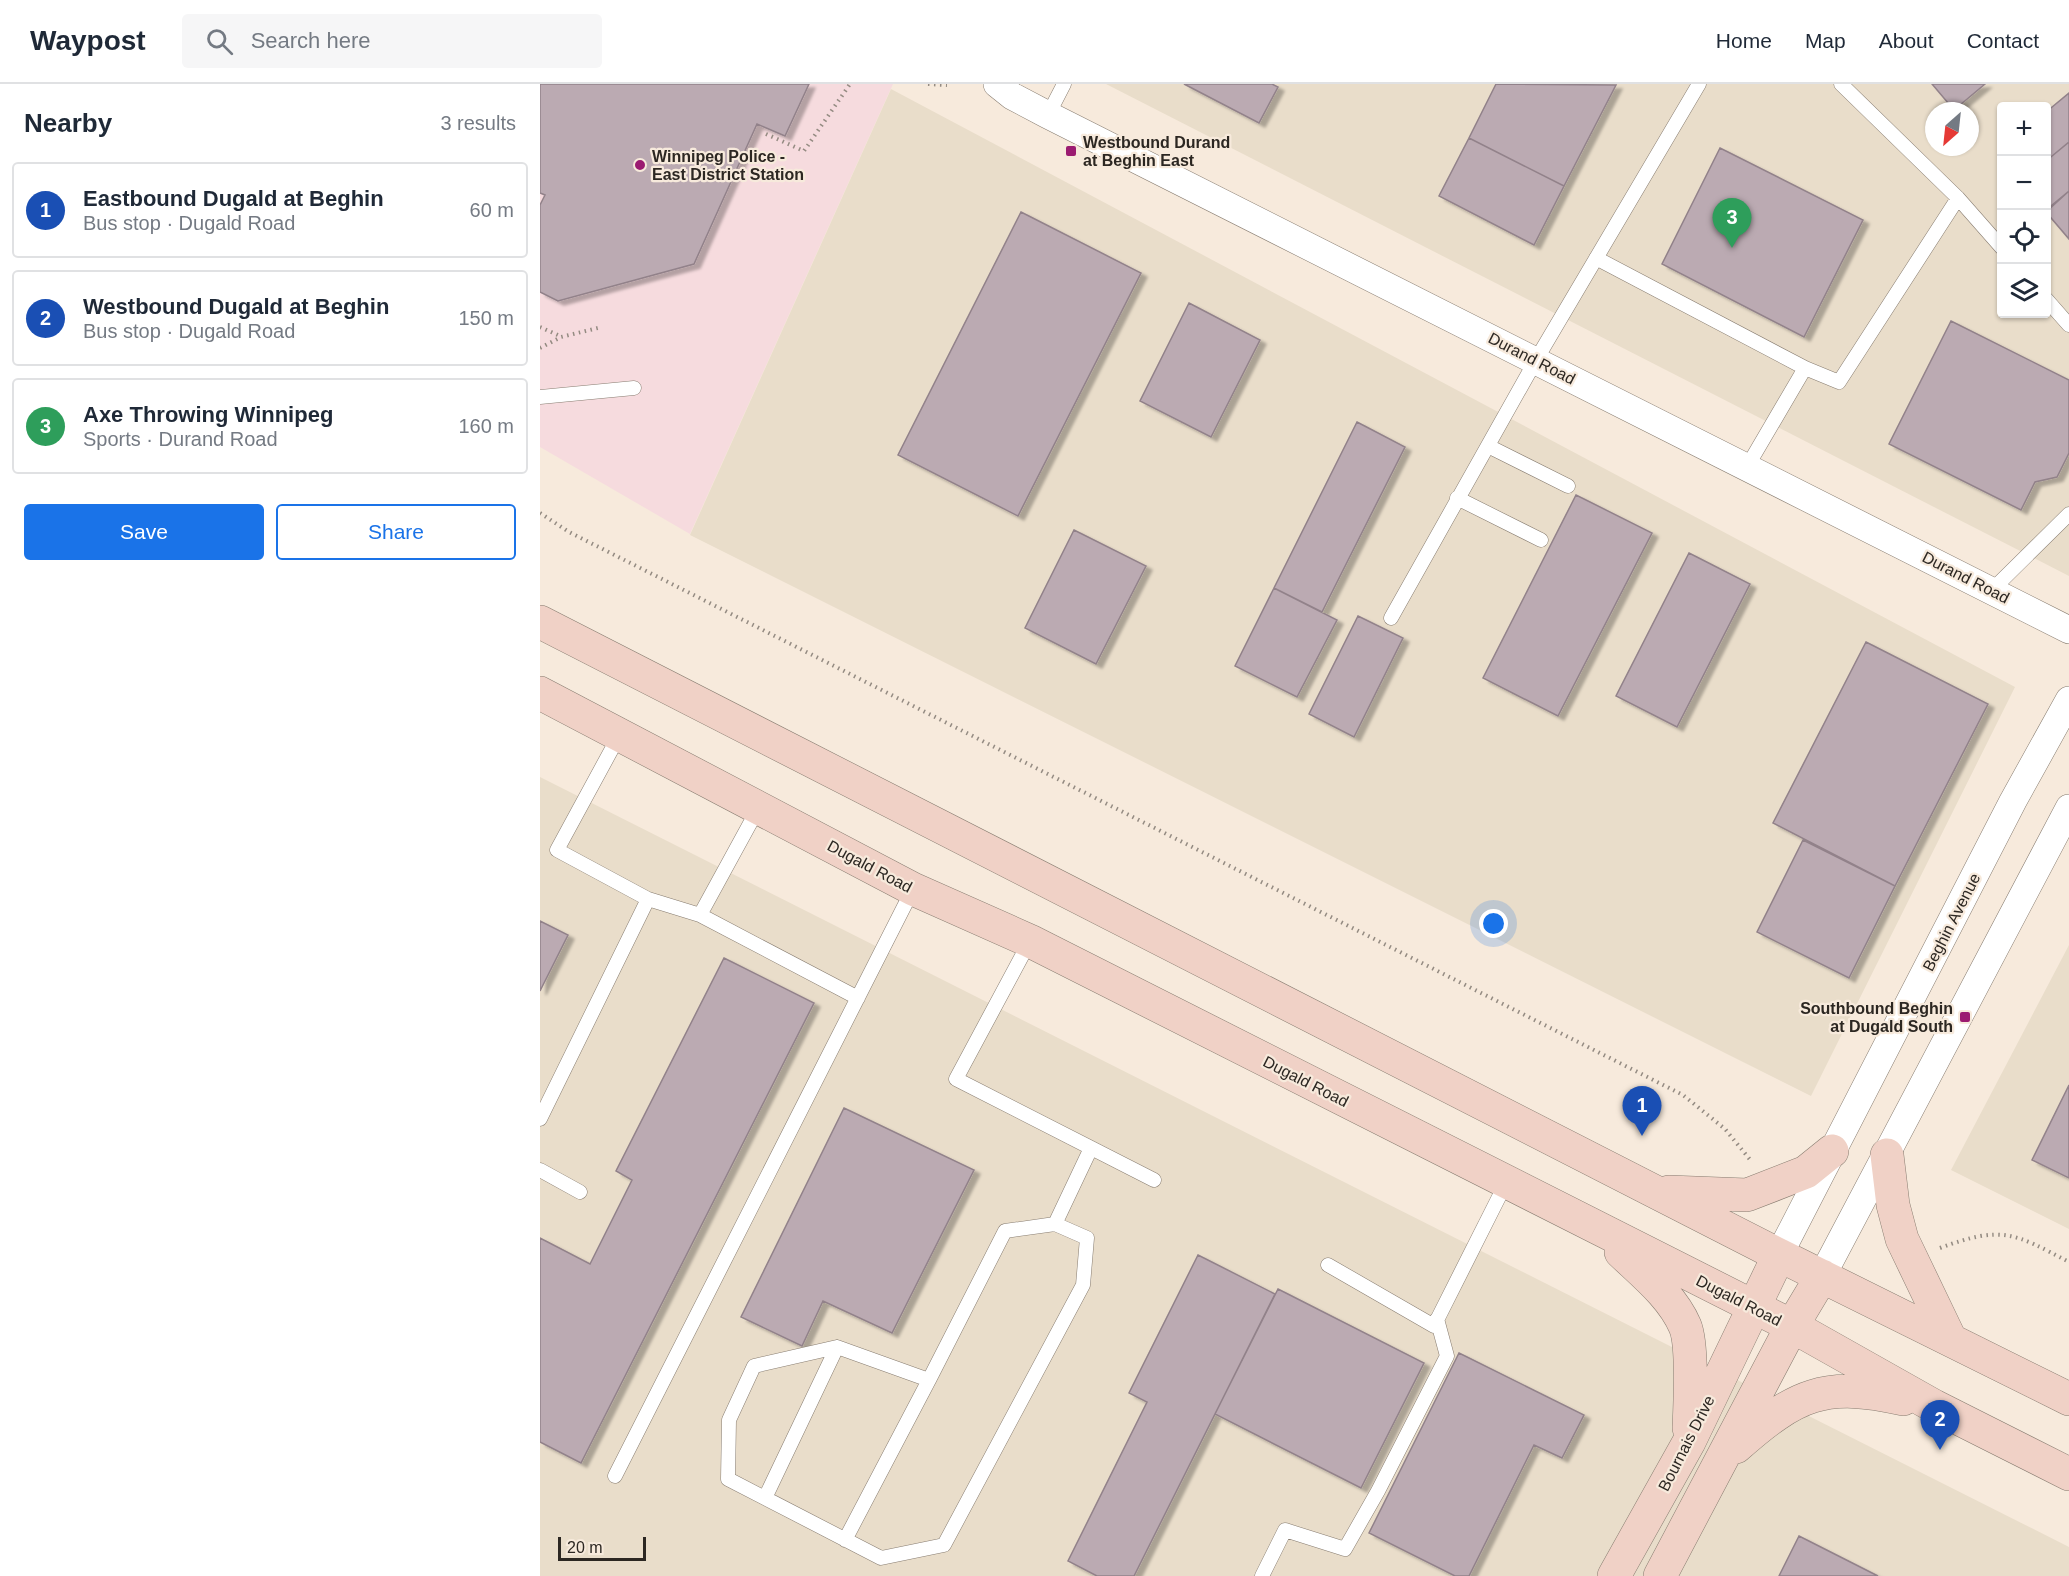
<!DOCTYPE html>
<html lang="en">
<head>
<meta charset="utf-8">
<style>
	body { margin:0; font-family:Helvetica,sans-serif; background:#f6f6f7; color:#1f2937 }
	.controls { position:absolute; right:18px; top:18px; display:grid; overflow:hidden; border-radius:6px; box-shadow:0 2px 4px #0004 }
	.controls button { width:54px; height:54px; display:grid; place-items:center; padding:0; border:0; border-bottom:2px solid #e0e1e3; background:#fff; color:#1f2937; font:30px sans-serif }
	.compass { position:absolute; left:1385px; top:18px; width:54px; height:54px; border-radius:50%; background:#fff; box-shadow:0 2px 4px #0004; rotate:207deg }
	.scale { position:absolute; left:18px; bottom:15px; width:88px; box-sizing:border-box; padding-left:6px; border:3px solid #2c2722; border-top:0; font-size:16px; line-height:21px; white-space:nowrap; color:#2c2722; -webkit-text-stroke:4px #f7eadc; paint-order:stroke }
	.you { position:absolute; left:954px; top:840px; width:21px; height:21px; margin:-15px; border:4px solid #fff; border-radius:50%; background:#1a73e8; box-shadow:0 0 0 9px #1a73e833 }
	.badge { display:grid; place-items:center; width:39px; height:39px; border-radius:50%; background:#1a73e8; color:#fff; font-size:20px; font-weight:700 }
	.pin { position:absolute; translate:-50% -50px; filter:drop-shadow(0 2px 3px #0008) }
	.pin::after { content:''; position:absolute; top:32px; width:21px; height:18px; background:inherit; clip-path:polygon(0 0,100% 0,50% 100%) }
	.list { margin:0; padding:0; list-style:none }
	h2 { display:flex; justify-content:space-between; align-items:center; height:78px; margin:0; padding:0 24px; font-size:26px }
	h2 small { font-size:20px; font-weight:400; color:#747a83 }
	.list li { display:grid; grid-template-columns:39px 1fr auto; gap:18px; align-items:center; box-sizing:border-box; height:96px; margin:0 12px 12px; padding:0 12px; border:2px solid #e0e1e3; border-radius:6px }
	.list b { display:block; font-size:22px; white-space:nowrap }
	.list p { margin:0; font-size:20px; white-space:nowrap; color:#747a83 }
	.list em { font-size:20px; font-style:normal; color:#747a83 }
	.actions { display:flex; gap:12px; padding:18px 24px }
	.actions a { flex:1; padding:14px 0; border:2px solid #1a73e8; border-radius:6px; text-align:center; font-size:21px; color:#1a73e8 }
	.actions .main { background:#1a73e8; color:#fff }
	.icon { flex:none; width:33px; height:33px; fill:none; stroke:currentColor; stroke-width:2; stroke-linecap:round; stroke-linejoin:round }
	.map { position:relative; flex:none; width:1529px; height:1492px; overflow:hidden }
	header { display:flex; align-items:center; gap:36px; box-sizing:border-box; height:84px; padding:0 30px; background:#fff; border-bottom:2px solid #e0e1e3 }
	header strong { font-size:28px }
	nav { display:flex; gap:33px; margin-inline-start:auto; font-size:21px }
	.search { width:420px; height:54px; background:#f6f6f7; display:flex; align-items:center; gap:15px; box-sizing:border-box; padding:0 21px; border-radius:6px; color:#747a83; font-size:22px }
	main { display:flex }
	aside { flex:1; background:#fff }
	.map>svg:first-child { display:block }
</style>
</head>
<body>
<header>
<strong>Waypost</strong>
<div class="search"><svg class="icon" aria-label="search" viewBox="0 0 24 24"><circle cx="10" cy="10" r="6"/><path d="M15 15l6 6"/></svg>Search here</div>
<nav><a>Home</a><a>Map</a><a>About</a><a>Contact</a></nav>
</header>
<main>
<aside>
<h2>Nearby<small>3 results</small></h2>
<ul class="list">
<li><span class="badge" style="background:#1a4fb4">1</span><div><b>Eastbound Dugald at Beghin</b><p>Bus stop · Dugald Road</p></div><em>60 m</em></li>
<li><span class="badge" style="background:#1a4fb4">2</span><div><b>Westbound Dugald at Beghin</b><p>Bus stop · Dugald Road</p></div><em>150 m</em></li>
<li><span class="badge" style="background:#2e9e5b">3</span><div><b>Axe Throwing Winnipeg</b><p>Sports · Durand Road</p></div><em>160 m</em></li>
</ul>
<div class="actions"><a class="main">Save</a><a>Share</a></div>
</aside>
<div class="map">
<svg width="1529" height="1492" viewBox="0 0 1529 1492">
	<defs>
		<filter id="shadow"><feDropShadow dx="6" dy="4" stdDeviation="1.5" flood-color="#0004"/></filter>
	</defs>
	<rect width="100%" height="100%" fill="#f7eadc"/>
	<path fill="#f6dbde" d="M0,0h353l-203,450 -150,-87z"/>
	<path fill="#e9ddca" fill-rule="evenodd" d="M566,0h963v492zM1462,22h44v208h-44zM1394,27h36v36h-36z
		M351,5l1124,598 -204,409 -1121,-561z
		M0,693l1529,770v29h-1529z
		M1529,861v284l-118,-59z"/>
	<path fill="#bbaab2" stroke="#92828a" stroke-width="1.5" filter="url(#shadow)" d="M0,0h269l-24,52 -28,-12 -63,140 -136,37 -18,-9v-87l5,-10 -5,-2z
		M644,0h88l6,3 -19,36z
		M956,0l120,1 -52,101 -95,-48z
		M1392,0h53l-31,26z
		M1529,9v49l-23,19v-49z
		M929,54l95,48 -30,59 -95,-49z
		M1529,58v49l-23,19v-49z
		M1180,64l143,72 -59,117 -142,-73z
		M1529,107v48l-23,-27z
		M481,128l120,61 -123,243 -120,-61z
		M649,219l71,37 -49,97 -71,-36z
		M1411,237l118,59v73l-12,24 -22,5 -14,28 -132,-66z
		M817,338l48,25 -83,165 -48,-24z
		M1036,411l76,38 -94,183 -75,-38z
		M534,446l72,36 -50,98 -71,-36z
		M1149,469l61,31 -73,143 -61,-31z
		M734,504l63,32 -40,77 -62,-31z
		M818,532l45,22 -49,99 -45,-23z
		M1326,558l122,62 -93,182 -122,-63z
		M1263,756l92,46 -46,92 -92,-46z
		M0,837l28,14 -28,56z
		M184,874l90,45 -233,460 -41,-21v-204l50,26 42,-84 -16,-9z
		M1529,1001v93l-37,-18z
		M304,1024l130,62 -82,163 -69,-32 -21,45 -61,-29z
		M658,1171l77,39 -141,282h-37l-29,-15 79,-159 -18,-9z
		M738,1205l146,74 -63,125 -146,-74z
		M919,1269l125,62 -22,43 -28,-13 -65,131h-14l-86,-43z
		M1259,1452l79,40h-99z"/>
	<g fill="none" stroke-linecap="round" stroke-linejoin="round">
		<defs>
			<path id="lane" d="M1301,0l117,114
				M508,31l16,-31
				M1056,174l209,110
				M1506,215l23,26
				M0,313l94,-9
				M948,362l80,40
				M1207,383l58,-99 34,14 119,-184 44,50
				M917,414l84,42
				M1452,506l77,-76
				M851,534l145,-258 163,-276
				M219,723l-59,108 158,83
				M108,815l52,16
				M490,857l-74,138 198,101
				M0,1035l108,-220 -91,-49 63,-116
				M0,1086l40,22
				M788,1181l106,61 72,-143
				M389,1296l76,-149 50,-7
				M75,1392l298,-587
				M225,1414l72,-151
				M305,1456l84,-160 -92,-33 -83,19 -25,54 -1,59 153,79 63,-13 139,-260 4,-47 -32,-14 36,-76
				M722,1492l23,-46 60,19 33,-58 69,-135 -10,-37"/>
			<path id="street" d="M457,0l15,12 36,19 1021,515
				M1239,1171l234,-454 56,-101
				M1282,1192l247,-468"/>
			<path id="secondary" d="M0,538l1239,633 290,144
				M0,609l373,196 117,52 762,385 142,80 135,68
				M1347,1071l6,50 9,34 48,100
				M1129,1108l78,3 59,-23 26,-21
				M1081,1168c23,22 51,44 64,74 8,19 5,79 4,102
				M1196,1363c60,-53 88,-66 167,-48
				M1074,1492l75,-134 90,-187
				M1120,1492l132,-250 30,-50"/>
		</defs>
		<use href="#lane" stroke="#887d71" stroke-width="15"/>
		<use href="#street" stroke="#887d71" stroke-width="28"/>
		<use href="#secondary" stroke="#887d71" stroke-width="34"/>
		<path stroke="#948b82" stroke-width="4" stroke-dasharray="1.5 4.5" stroke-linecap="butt" d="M388,0l19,1
			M226,50l38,17 46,-67
			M0,243l20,9
			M0,264l21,-11 37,-9
			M0,429l29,19 1114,563 42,34 27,33
			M1400,1164c62,-23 74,-15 129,14"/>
		<use href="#lane" stroke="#fff" stroke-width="14"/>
		<use href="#street" stroke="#fff" stroke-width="27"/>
		<use href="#secondary" stroke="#f0d1c6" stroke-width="33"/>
	</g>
	<g fill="#9b1b71" stroke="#f7eadc" stroke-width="2">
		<rect x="525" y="61" width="12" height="12" rx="3"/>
		<circle cx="100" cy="81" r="6"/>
		<rect x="1419" y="927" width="12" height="12" rx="3"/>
	</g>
	<g text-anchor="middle" stroke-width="4.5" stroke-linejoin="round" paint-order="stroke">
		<g font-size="16" font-weight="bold" fill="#2c2722" stroke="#f7eadc" text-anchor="start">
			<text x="543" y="64">Westbound Durand<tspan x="543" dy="18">at Beghin East</tspan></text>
			<text x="112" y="78">Winnipeg Police -<tspan x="112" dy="18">East District Station</tspan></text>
			<text x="1413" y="930" text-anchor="end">Southbound Beghin<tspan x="1413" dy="18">at Dugald South</tspan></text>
		</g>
		<g font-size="16" fill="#2c2722" stroke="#f7eadc">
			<text transform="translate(992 274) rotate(27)" y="6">Durand Road</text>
			<text transform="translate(1426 493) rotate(27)" y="6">Durand Road</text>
			<text transform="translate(330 782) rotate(28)" y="6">Dugald Road</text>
			<text transform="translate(1411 838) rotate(-63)" y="6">Beghin Avenue</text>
			<text transform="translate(766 997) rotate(27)" y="6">Dugald Road</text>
			<text transform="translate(1199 1216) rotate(27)" y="6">Dugald Road</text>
			<text transform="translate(1146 1359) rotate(-63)" y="6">Bournais Drive</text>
		</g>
	</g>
</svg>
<div class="controls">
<button>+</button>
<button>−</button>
<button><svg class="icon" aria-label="locate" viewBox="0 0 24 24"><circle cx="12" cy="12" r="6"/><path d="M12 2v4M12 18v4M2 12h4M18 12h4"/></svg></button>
<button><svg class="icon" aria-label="layers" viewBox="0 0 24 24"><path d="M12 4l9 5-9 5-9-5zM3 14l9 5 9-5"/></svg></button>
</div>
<svg class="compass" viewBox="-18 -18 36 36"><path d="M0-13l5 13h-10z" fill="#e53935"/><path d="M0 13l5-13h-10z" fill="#747a83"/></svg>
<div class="scale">20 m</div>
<div class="you"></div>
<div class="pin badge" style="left:1102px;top:1052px;background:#1a4fb4">1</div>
<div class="pin badge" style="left:1400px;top:1366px;background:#1a4fb4">2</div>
<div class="pin badge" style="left:1192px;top:164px;background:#2e9e5b">3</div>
</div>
</main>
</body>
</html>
